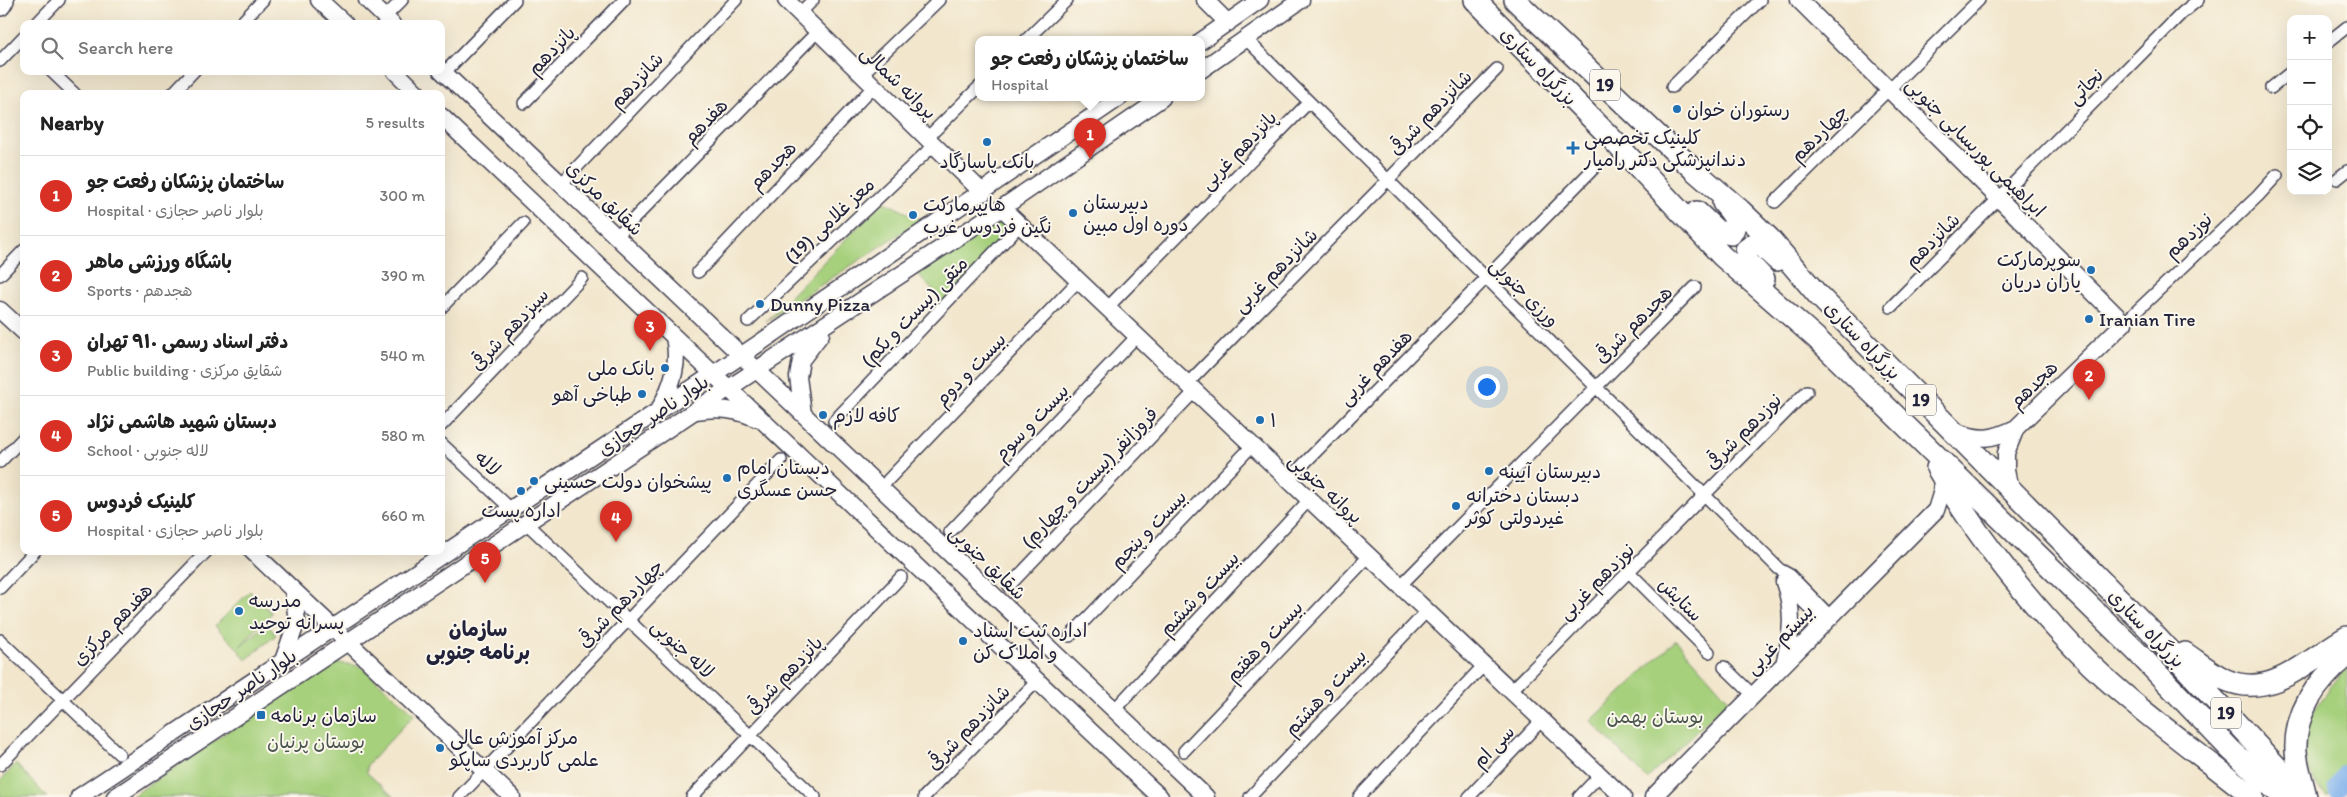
<!DOCTYPE html>
<html lang="en">
<head>
<meta charset="utf-8">
<style>
	body { margin:0; font-family:Itim,"Playpen Sans Arabic",sans-serif; background:#f2f2f2; color:#222 }
	.controls { position:absolute; right:15px; top:15px; display:grid; overflow:hidden; border-radius:10px; box-shadow:0 5px 20px #0002 }
	.controls button { width:45px; height:45px; display:grid; place-items:center; padding:0; border:0; border-bottom:1px solid #e0e0e0; background:#fff; color:#222; font:25px sans-serif }
	.you { position:absolute; left:1486px; top:386px; width:18px; height:18px; margin:-12px; border:4px solid #fff; border-radius:50%; background:#1a73e8; box-shadow:0 0 0 8px #1a73e833 }
	.badge { display:grid; place-items:center; width:32px; height:32px; border-radius:50%; background:#d93025; color:#fff; font-size:16px; font-weight:700 }
	.pin { position:absolute; translate:-50% -41px; filter:drop-shadow(0 1px 2px #0008) }
	.pin::after { content:''; position:absolute; top:26px; width:18px; height:15px; background:inherit; clip-path:polygon(0 0,100% 0,50% 100%) }
	.popup { position:absolute; left:975px; top:36px; width:230px; height:65px; box-sizing:border-box; display:grid; place-content:center; border-radius:10px; background:#fff; filter:drop-shadow(0 1px 4px #0005); font-size:16px; white-space:nowrap; color:#767676 }
	.popup b { font-size:19px; color:#222 }
	.popup::after { content:''; position:absolute; left:50%; top:100%; margin-left:-10px; border:10px solid transparent; border-top-color:#fff }
	.list { margin:0; padding:0; list-style:none }
	h2 { display:flex; justify-content:space-between; align-items:center; height:65px; margin:0; padding:0 20px; font-size:21px }
	h2 small { font-size:16px; font-weight:400; color:#767676 }
	.list li { display:grid; grid-template-columns:32px 1fr auto; gap:15px; align-items:center; box-sizing:border-box; height:80px; padding:0 20px; border-top:1px solid #e0e0e0 }
	.list b { display:block; font-size:19px; white-space:nowrap }
	.list p { margin:0; font-size:16px; white-space:nowrap; color:#767676 }
	.list em { font-size:16px; font-style:normal; color:#767676 }
	.icon { flex:none; width:28px; height:28px; fill:none; stroke:currentColor; stroke-width:2; stroke-linecap:round; stroke-linejoin:round }
	.map { position:relative; flex:none; width:2347px; height:797px; overflow:hidden }
	.search { position:absolute; background:#fff; box-shadow:0 5px 20px #0002; left:20px; top:20px; width:425px; height:55px; display:flex; align-items:center; gap:12px; box-sizing:border-box; padding:0 18px; border-radius:10px; color:#767676; font-size:19px }
	.panel { position:absolute; background:#fff; box-shadow:0 5px 20px #0002; left:20px; top:90px; width:425px; height:465px; border-radius:10px }
	.map>svg:first-child { display:block }
</style>
</head>
<body>
<div class="map">
<svg width="2347" height="797" viewBox="0 0 2347 797">
	<rect width="100%" height="100%" fill="#fbf7ec"/>
	<filter id="ink" filterUnits="userSpaceOnUse"><feTurbulence type="fractalNoise" baseFrequency=".02" numOctaves="2"/><feDisplacementMap in="SourceGraphic" scale="10" xChannelSelector="R" yChannelSelector="G"/><feConvolveMatrix kernelMatrix="1 2 1 2 8 2 1 2 1" color-interpolation-filters="sRGB"/></filter>
	<filter id="wash" filterUnits="userSpaceOnUse"><feTurbulence type="fractalNoise" baseFrequency=".0096" numOctaves="4" result="noise"/><feDisplacementMap in="SourceGraphic" scale="20" xChannelSelector="R" yChannelSelector="G"/><feGaussianBlur stdDeviation="1.12" result="paint"/><feColorMatrix in="noise" values="0 0 0 0 0 0 0 0 0 0 0 0 0 0 0 0 0 1.4 0 .05"/><feComposite in="paint" operator="in"/></filter>
	<g filter="url(#wash)">
		<rect width="100%" height="100%" fill="#f2e6cc"/>
		<path fill="#a6d07c" stroke="#64795c" d="M883,201l38,19 -155,101z
			M998,213l16,17 -71,73 -27,-32z
			M250,591l22,22 -33,34 28,-23 9,11 -30,25 -9,-12 -22,-22z
			M1676,640l53,60 -82,79 -56,-58z
			M338,663l22,3 55,48 -48,51v8l27,24h-263l193,-131z
			M2347,668v98l-20,30c-5,-5 -11,-11 -14,-18 -24,-42 7,-80 34,-110z
			M16,764l31,33h-47v-16z"/>
		<g fill="none" stroke-linecap="round" stroke-linejoin="round">
			<path stroke="#81b2ec" stroke-width="19" d="M2337,788l10,-15"/>
		</g>
	</g>
	<g filter="url(#ink)">
		<g fill="none" stroke-linecap="round" stroke-linejoin="round">
			<defs>
				<path id="street" d="M800,13l13,-13
					M385,17l17,-17
					M36,24l23,-24
					M240,24l23,-24
					M1246,39l533,530 11,6 40,41
					M1026,40l41,-40
					M2328,42l19,-15
					M0,61l24,-25
					M51,71l24,23
					M444,73l71,-73
					M862,74l77,-74
					M1672,87l88,-87
					M2271,88l20,-16
					M172,94l22,-23
					M524,103l100,-103
					M927,138l52,-51
					M2337,179l10,-8
					M561,184l175,-184
					M1775,202l204,-202
					M616,237l202,-206
					M698,272l176,-186
					M0,275l24,-25
					M1891,307l291,-294 16,-13
					M441,308l82,-85
					M1107,308l202,-206
					M748,321l186,-176
					M2124,323l134,-127 19,-21
					M1187,384l310,-315
					M834,421l186,-196
					M441,426l141,-148
					M441,443l70,66
					M0,462l24,-25
					M888,480l190,-199
					M1288,480l307,-313
					M527,524l288,273
					M950,532l187,-196
					M1629,572l80,80
					M1785,584l39,38
					M1009,586l186,-195
					M1400,586l295,-299
					M0,588l35,-37
					M1070,636l182,-190
					M0,640l119,114
					M1724,667l29,28
					M1511,691l296,-300
					M1114,710l195,-210
					M1184,751l185,-195
					M0,765l207,-214
					M459,797l322,-337
					M692,797l209,-220
					M924,797l113,-116
					M1250,797l177,-186
					M1359,797l125,-132
					M1469,797l73,-77
					M1579,797l21,-22"/>
				<path id="secondary" d="M319,0l26,24
					M367,0l25,24
					M786,0l197,193
					M1205,0l23,23
					M1799,0l325,323 -108,105 -10,25v17l4,21
					M1201,41l59,-41
					M441,70l765,727
					M1201,70l100,-70
					M395,71l23,23
					M441,116l719,681
					M1002,208l621,589
					M0,310l24,22
					M660,408c12,-23 20,-44 14,-71
					M697,411c21,-4 39,-2 58,7
					M803,414l-5,-37 3,-17 20,-26
					M1954,431c27,10 37,9 62,-3
					M252,551l260,246
					M1784,582c10,28 8,50 1,78
					M284,658l13,-37 -4,-30
					M79,797l663,-442 377,-257
					M115,797l614,-409 273,-180 160,-110
					M1653,797l283,-287 5,-16 1,-17"/>
				<path id="highway" d="M1475,0l135,137 112,119 94,82 320,313 95,99 52,47
					M1515,0l180,171 45,39 30,29 47,55 331,334 157,169
					M0,5l3,-5
					M1697,212l20,19 14,3c9,-13 1,-20 -8,-31
					M1764,279l-17,-18 -1,-11 8,-6h6l17,16
					M1937,468c42,73 95,138 154,197 50,48 108,88 162,132
					M2185,653c13,9 26,20 41,27 47,20 83,-22 121,-43
					M2306,797c-3,-15 -9,-30 -10,-46 -2,-39 22,-71 51,-95"/>
			</defs>
			<use href="#street" stroke="#413f51" stroke-width="14"/>
			<use href="#secondary" stroke="#413f51" stroke-width="19"/>
			<use href="#highway" stroke="#413f51" stroke-width="24"/>
			<use href="#street" stroke="#fff" stroke-width="11"/>
			<use href="#secondary" stroke="#fff" stroke-width="16"/>
			<use href="#highway" stroke="#fff" stroke-width="21"/>
		</g>
	</g>
	<g fill="#1f6fb2" stroke="#fbf7ec" stroke-width="2">
		<circle cx="1677" cy="109" r="5"/>
		<circle cx="987" cy="142" r="5"/>
		<path d="M1570.5 140.5h5v5h5v5h-5v5h-5v-5h-5v-5h5z"/>
		<circle cx="1073" cy="213" r="5"/>
		<circle cx="913" cy="215" r="5"/>
		<circle cx="2091" cy="270" r="5"/>
		<circle cx="760" cy="304" r="5"/>
		<circle cx="2089" cy="319" r="5"/>
		<circle cx="665" cy="368" r="5"/>
		<circle cx="642" cy="394" r="5"/>
		<circle cx="823" cy="415" r="5"/>
		<circle cx="1260" cy="420" r="5"/>
		<circle cx="1489" cy="471" r="5"/>
		<circle cx="727" cy="478" r="5"/>
		<circle cx="534" cy="481" r="5"/>
		<circle cx="521" cy="491" r="5"/>
		<circle cx="1456" cy="506" r="5"/>
		<circle cx="239" cy="611" r="5"/>
		<circle cx="963" cy="641" r="5"/>
		<rect x="256" y="710" width="10" height="10" rx="2.5"/>
		<circle cx="440" cy="748" r="5"/>
	</g>
	<g text-anchor="middle" stroke-width="4" stroke-linejoin="round" paint-order="stroke">
		<g fill="#fbf7ec" stroke="#636270" stroke-width="1">
			<rect x="1590" y="69.5" width="30" height="31" rx="4"/>
			<rect x="1906" y="384.5" width="30" height="31" rx="4"/>
			<rect x="2211" y="697.5" width="30" height="31" rx="4"/>
		</g>
		<g font-size="18" font-weight="bold" fill="#22223b">
			<text x="1605" y="91">19</text>
			<text x="1921" y="406">19</text>
			<text x="2226" y="719">19</text>
		</g>
		<g font-size="19" fill="#22223b" stroke="#fbf7ec">
			<text transform="translate(551 50) rotate(-46)" y="7">پانزدهم</text>
			<text transform="translate(1539 66) rotate(46)" y="7">بزرگراه ستاری</text>
			<text transform="translate(636 80) rotate(-47)" y="7">شانزدهم</text>
			<text transform="translate(899 82) rotate(44)" y="7">پروانه شمالی</text>
			<text transform="translate(2085 86) rotate(-45)" y="7">نجاتی</text>
			<text transform="translate(1430 112) rotate(-46)" y="7">شانزدهم شرقی</text>
			<text transform="translate(705 121) rotate(-46)" y="7">هفدهم</text>
			<text transform="translate(1819 133) rotate(-45)" y="7">چهاردهم</text>
			<text transform="translate(1976 147) rotate(45)" y="7">ابراهیمی پوربسابی جنوبی</text>
			<text transform="translate(1238 150) rotate(-46)" y="7">پانزدهم غربی</text>
			<text transform="translate(772 165) rotate(-46)" y="7">هجدهم</text>
			<text transform="translate(605 198) rotate(44)" y="7">شقایق مرکزی</text>
			<text transform="translate(829 220) rotate(-43)" y="7">معز غلامی (19)</text>
			<text transform="translate(2188 235) rotate(-43)" y="7">نوزدهم</text>
			<text transform="translate(1932 240) rotate(-45)" y="7">شانزدهم</text>
			<text transform="translate(1275 270) rotate(-45)" y="7">شانزدهم غربی</text>
			<text transform="translate(1525 292) rotate(45)" y="7">ورزی جنوبی</text>
			<text transform="translate(914 311) rotate(-46)" y="7">متقی (بیست و یکم)</text>
			<text transform="translate(1633 324) rotate(-45)" y="7">هجدهم شرقی</text>
			<text transform="translate(509 329) rotate(-47)" y="7">سیزدهم شرقی</text>
			<text transform="translate(1863 340) rotate(46)" y="7">بزرگراه ستاری</text>
			<text transform="translate(1375 367) rotate(-46)" y="7">هفدهم غربی</text>
			<text transform="translate(970 369) rotate(-46)" y="7">بیست و دوم</text>
			<text transform="translate(2033 384) rotate(-44)" y="7">هجدهم</text>
			<text transform="translate(653 415) rotate(-34)" y="7">بلوار ناصر حجازی</text>
			<text transform="translate(1031 422) rotate(-46)" y="7">بیست و سوم</text>
			<text transform="translate(1743 431) rotate(-45)" y="7">نوزدهم شرقی</text>
			<text transform="translate(488 463) rotate(43)" y="7">لاله</text>
			<text transform="translate(1089 477) rotate(-46)" y="7">فروزانفر (بیست و چهارم)</text>
			<text transform="translate(1326 488) rotate(43)" y="7">پروانه جنوبی</text>
			<text transform="translate(1148 529) rotate(-46)" y="7">بیست و پنجم</text>
			<text transform="translate(988 562) rotate(44)" y="7">شقایق جنوبی</text>
			<text transform="translate(1596 581) rotate(-45)" y="7">نوزدهم غربی</text>
			<text transform="translate(1199 593) rotate(-47)" y="7">بیست و ششم</text>
			<text transform="translate(1681 599) rotate(45)" y="7">ستایش</text>
			<text transform="translate(620 603) rotate(-46)" y="7">چهاردهم شرقی</text>
			<text transform="translate(112 624) rotate(-46)" y="7">هفدهم مرکزی</text>
			<text transform="translate(2147 628) rotate(46)" y="7">بزرگراه ستاری</text>
			<text transform="translate(1779 639) rotate(-46)" y="7">بیستم غربی</text>
			<text transform="translate(1264 641) rotate(-47)" y="7">بیست و هفتم</text>
			<text transform="translate(683 648) rotate(43)" y="7">لاله جنوبی</text>
			<text transform="translate(784 675) rotate(-46)" y="7">پانزدهم شرقی</text>
			<text transform="translate(241 689) rotate(-34)" y="7">بلوار ناصر حجازی</text>
			<text transform="translate(1325 692) rotate(-47)" y="7">بیست و هشتم</text>
			<text transform="translate(968 727) rotate(-46)" y="7">شانزدهم شرقی</text>
			<text transform="translate(1493 746) rotate(-46)" y="7">سی ام</text>
		</g>
		<g font-size="19" fill="#22223b" stroke="#fbf7ec" text-anchor="start">
			<text x="1687" y="116">رستوران خوان</text>
			<text x="1584" y="144">کلینیک تخصصی<tspan x="1584" dy="22">دندانپزشکی دکتر رامیار</tspan></text>
			<text x="987" y="168" text-anchor="middle">بانک پاسارگاد</text>
			<text x="1083" y="209">دبیرستان<tspan x="1083" dy="22">دوره اول مبین</tspan></text>
			<text x="923" y="211">هایپرمارکت<tspan x="923" dy="22">نگین فردوس غرب</tspan></text>
			<text x="2081" y="266" text-anchor="end">سوپرمارکت<tspan x="2081" dy="22">یاران دریان</tspan></text>
			<text x="770" y="311">Dunny Pizza</text>
			<text x="2099" y="326">Iranian Tire</text>
			<text x="655" y="375" text-anchor="end">بانک ملی</text>
			<text x="632" y="401" text-anchor="end">طباخی آهو</text>
			<text x="833" y="422">کافه لازم</text>
			<text x="1270" y="427">۱</text>
			<text x="737" y="474">دبستان امام<tspan x="737" dy="22">حسن عسگری</tspan></text>
			<text x="1499" y="478">دبیرستان آیینه</text>
			<text x="544" y="488">پیشخوان دولت حسینی</text>
			<text x="1466" y="502">دبستان دخترانه<tspan x="1466" dy="22">غیردولتی کوثر</tspan></text>
			<text x="521" y="517" text-anchor="middle">اداره پست</text>
			<text x="249" y="607">مدرسه<tspan x="249" dy="22">پسرانه توحید</tspan></text>
			<text x="973" y="637">اداره ثبت اسناد<tspan x="973" dy="22">و املاک کن</tspan></text>
			<text x="271" y="722">سازمان برنامه</text>
			<text x="450" y="744">مرکز آموزش عالی<tspan x="450" dy="22">علمی کاربردی ساپکو</tspan></text>
		</g>
		<g font-size="19" fill="#4a564e" stroke="#fbf7ec">
			<text x="1655" y="723">بوستان بهمن</text>
			<text x="316" y="748">بوستان پرنیان</text>
		</g>
		<g font-size="20" font-weight="bold" fill="#22223b" stroke="#fbf7ec">
			<text x="478" y="636">سازمان<tspan x="478" dy="23">برنامه جنوبی</tspan></text>
		</g>
	</g>
</svg>
<div class="controls">
<button>+</button>
<button>−</button>
<button><svg class="icon" aria-label="locate" viewBox="0 0 24 24"><circle cx="12" cy="12" r="6"/><path d="M12 2v4M12 18v4M2 12h4M18 12h4"/></svg></button>
<button><svg class="icon" aria-label="layers" viewBox="0 0 24 24"><path d="M12 4l9 5-9 5-9-5zM3 14l9 5 9-5"/></svg></button>
</div>
<div class="you"></div>
<div class="pin badge" style="left:1090px;top:159px">1</div>
<div class="popup"><b>ساختمان پزشكان رفعت جو</b>Hospital</div>
<div class="pin badge" style="left:2089px;top:400px">2</div>
<div class="pin badge" style="left:650px;top:351px">3</div>
<div class="pin badge" style="left:616px;top:542px">4</div>
<div class="pin badge" style="left:485px;top:583px">5</div>
<div class="search"><svg class="icon" aria-label="search" viewBox="0 0 24 24"><circle cx="10" cy="10" r="6"/><path d="M15 15l6 6"/></svg>Search here</div>
<section class="panel">
<h2>Nearby<small>5 results</small></h2>
<ul class="list">
<li><span class="badge">1</span><div><b>ساختمان پزشكان رفعت جو</b><p>Hospital · بلوار ناصر حجازی</p></div><em>300 m</em></li>
<li><span class="badge">2</span><div><b>باشگاه ورزشی ماهر</b><p>Sports · هجدهم</p></div><em>390 m</em></li>
<li><span class="badge">3</span><div><b>دفتر اسناد رسمی ۹۱۰ تهران</b><p>Public building · شقایق مرکزی</p></div><em>540 m</em></li>
<li><span class="badge">4</span><div><b>دبستان شهید هاشمی نژاد</b><p>School · لاله جنوبی</p></div><em>580 m</em></li>
<li><span class="badge">5</span><div><b>کلینیک فردوس</b><p>Hospital · بلوار ناصر حجازی</p></div><em>660 m</em></li>
</ul>
</section>
</div>
</body>
</html>
